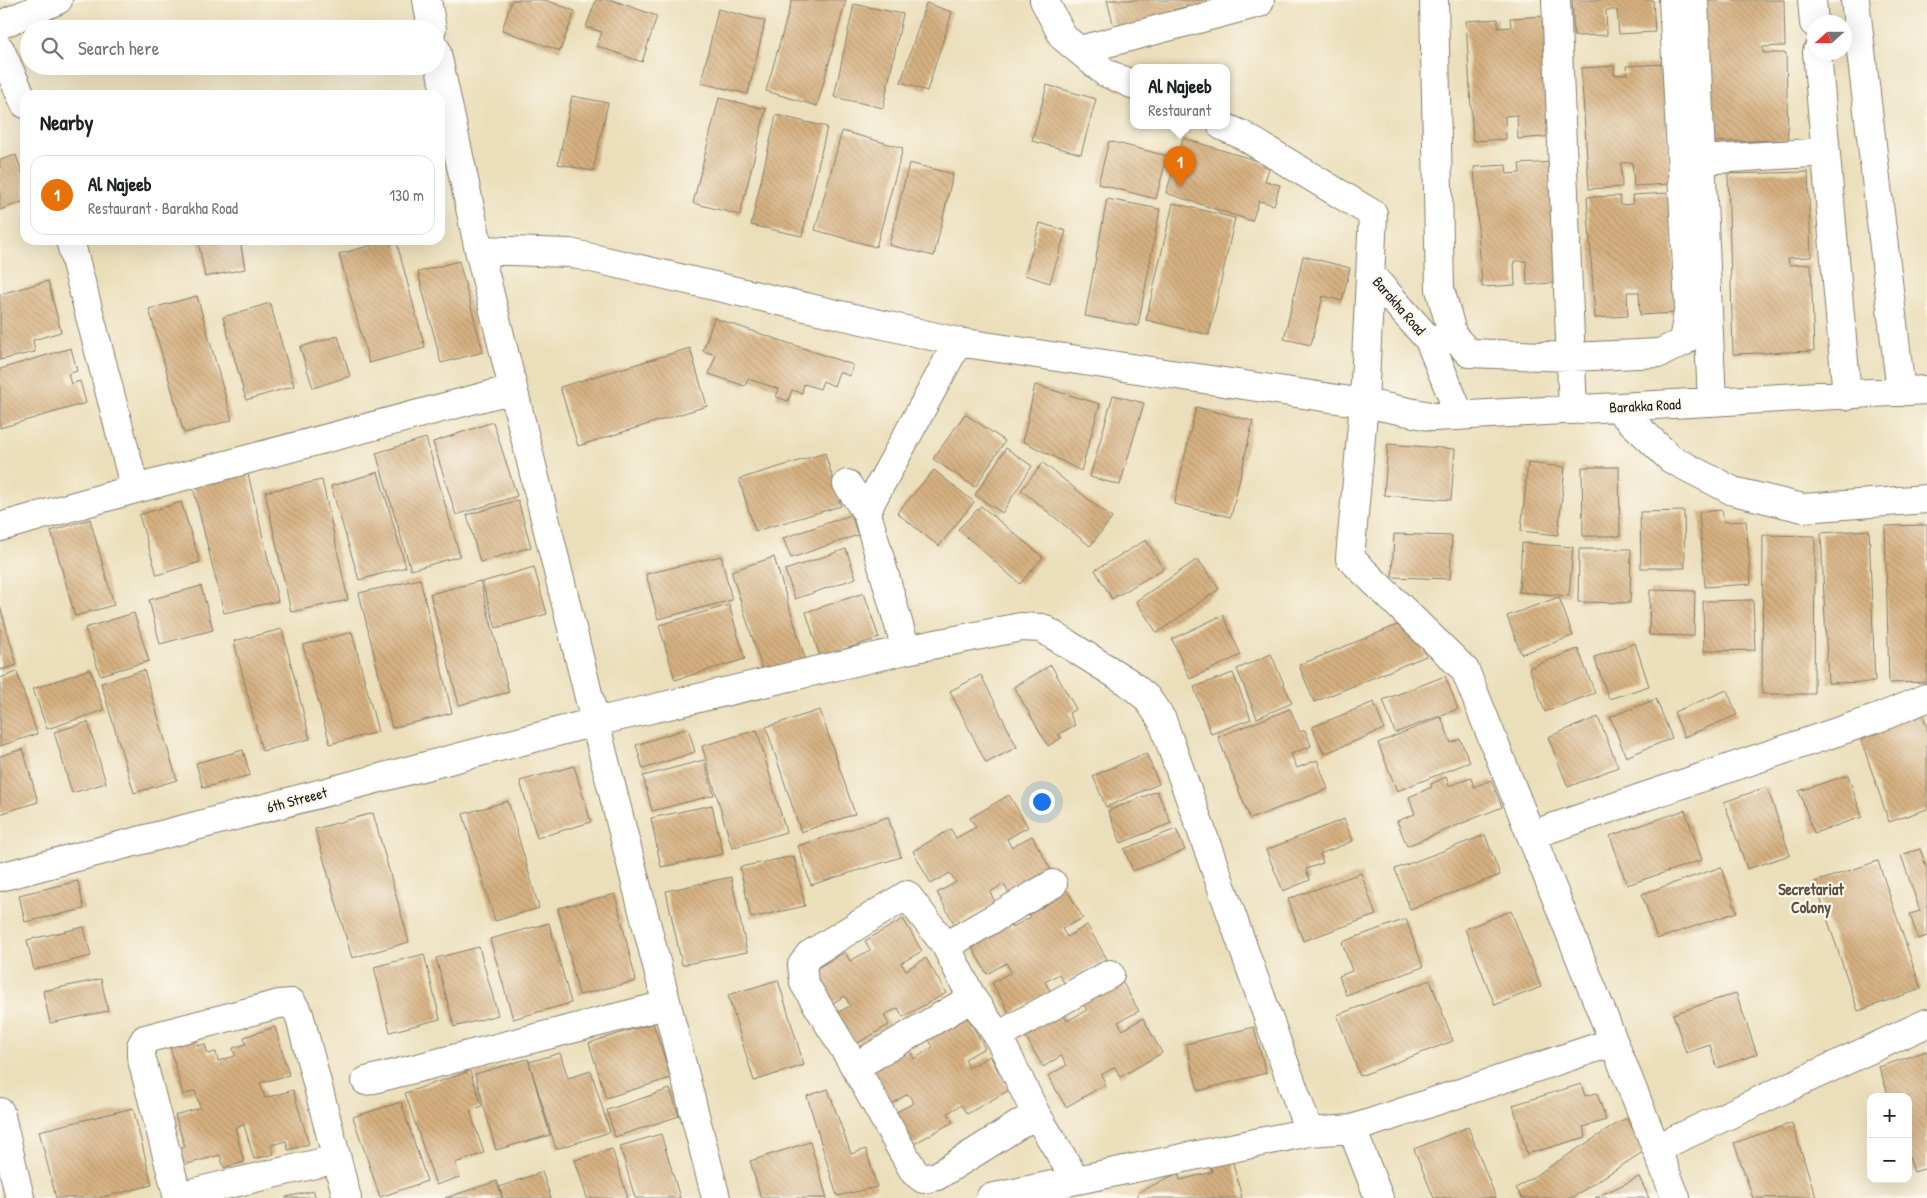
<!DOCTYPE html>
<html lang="en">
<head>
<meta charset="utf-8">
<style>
	body { margin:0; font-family:"Patrick Hand",sans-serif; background:#f2f2f2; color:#202124 }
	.controls { position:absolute; right:15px; bottom:15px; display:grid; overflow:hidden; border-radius:10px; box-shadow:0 5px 20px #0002 }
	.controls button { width:45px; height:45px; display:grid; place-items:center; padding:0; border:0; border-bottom:1px solid #e0e0e0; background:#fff; color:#202124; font:25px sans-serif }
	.compass { position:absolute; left:1807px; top:15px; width:45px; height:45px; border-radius:50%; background:#fff; box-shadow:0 5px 20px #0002; rotate:249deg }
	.you { position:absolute; left:1041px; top:801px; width:18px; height:18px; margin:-12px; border:4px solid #fff; border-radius:50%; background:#1a73e8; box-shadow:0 0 0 8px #1a73e833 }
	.badge { display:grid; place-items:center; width:32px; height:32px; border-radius:50%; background:#0b8043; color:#fff; font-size:16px; font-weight:700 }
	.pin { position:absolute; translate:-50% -41px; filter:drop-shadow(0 1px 2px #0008) }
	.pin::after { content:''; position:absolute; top:26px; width:18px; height:15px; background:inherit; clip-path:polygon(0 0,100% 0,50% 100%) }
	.popup { position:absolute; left:1130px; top:64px; width:100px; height:65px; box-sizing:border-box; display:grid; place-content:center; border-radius:10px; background:#fff; filter:drop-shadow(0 1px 4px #0005); font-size:16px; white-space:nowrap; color:#757577 }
	.popup b { font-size:19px; color:#202124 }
	.popup::after { content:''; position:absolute; left:50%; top:100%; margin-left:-10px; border:10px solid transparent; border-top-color:#fff }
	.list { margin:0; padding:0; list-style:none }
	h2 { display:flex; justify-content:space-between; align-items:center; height:65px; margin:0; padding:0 20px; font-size:21px }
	h2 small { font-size:16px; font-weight:400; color:#757577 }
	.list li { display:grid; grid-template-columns:32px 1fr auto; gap:15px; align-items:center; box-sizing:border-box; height:80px; margin:0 10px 10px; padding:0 10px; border:1px solid #e0e0e0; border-radius:15px }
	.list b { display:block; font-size:19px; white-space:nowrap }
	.list p { margin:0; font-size:16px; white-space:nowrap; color:#757577 }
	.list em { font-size:16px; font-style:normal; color:#757577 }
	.icon { flex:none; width:28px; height:28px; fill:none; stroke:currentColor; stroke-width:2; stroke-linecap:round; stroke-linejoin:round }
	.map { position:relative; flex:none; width:1927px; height:1198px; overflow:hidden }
	.search { position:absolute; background:#fff; box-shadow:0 5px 20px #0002; left:20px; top:20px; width:425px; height:55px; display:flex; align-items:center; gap:12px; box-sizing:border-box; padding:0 18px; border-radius:28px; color:#757577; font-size:19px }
	.panel { position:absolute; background:#fff; box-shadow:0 5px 20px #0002; left:20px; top:90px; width:425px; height:155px; border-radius:15px }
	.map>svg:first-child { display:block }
</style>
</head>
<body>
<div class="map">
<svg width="1927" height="1198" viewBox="0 0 1927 1198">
	<defs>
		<pattern id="building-back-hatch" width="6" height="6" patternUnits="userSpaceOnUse" patternTransform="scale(1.25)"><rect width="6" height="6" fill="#d5b080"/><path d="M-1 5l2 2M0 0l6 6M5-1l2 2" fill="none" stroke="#b6976e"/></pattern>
	</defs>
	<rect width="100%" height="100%" fill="#fbf7ec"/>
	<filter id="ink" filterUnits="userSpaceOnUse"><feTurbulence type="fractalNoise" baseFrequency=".02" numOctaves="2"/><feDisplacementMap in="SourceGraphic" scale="10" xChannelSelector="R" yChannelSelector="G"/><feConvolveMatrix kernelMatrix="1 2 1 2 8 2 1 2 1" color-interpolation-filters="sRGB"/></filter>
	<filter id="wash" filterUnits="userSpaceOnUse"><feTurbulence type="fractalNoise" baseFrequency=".0096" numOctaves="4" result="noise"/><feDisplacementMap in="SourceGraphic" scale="20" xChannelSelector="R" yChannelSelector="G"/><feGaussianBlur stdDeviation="1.12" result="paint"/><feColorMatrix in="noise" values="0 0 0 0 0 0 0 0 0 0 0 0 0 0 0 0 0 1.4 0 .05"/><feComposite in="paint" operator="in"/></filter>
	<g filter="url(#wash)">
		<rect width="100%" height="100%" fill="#ebdfbb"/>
		<g id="blocks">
			<path fill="url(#building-back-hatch)" d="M512,0h33l30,11 -15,40 -58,-21z
				M596,0h16l45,16 -15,46 -45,-16 5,-14 -16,-5z
				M792,0h54l-29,106 -51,-15z
				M1107,0h99l2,8 -18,5 -2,-7 -15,4 2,7 -60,14z
				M1572,0h81l2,32 -36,2 -2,-24h-11l1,25 -33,1z
				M1704,0h80l1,46 -22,1v6h23l2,87 -80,2z
				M926,3l26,9 -25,79 -26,-9z
				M854,4l49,10 -20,94 -49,-11z
				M718,9l47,12 -17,73 -47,-11z
				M1547,16l8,120 -37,3 -1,-24 -12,1 1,23 -33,2 -7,-120 32,-2v9l13,-1 -1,-9z
				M1663,64l7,120 -36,2 -2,-24 -11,1 1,24 -33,2 -8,-121 33,-2v9l13,-1 -1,-8z
				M1047,85l49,14 -15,55 -49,-13z
				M572,96l36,7 -15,68 -35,-7z
				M719,98l47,11 -26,106 -47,-12z
				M776,115l51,12 -25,109 -51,-11z
				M842,131l61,17 -27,99 -61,-17z
				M1183,138l87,27 -5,16 15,4 -6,20 -15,-4 -7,20 -86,-28z
				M1109,141l58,15 -11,43 -58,-15z
				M16,155l9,27v19l-25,9v-50z
				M1555,162l8,120 -36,3 -1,-24h-12l1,24 -33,2 -8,-120 32,-2 1,9 13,-1 -1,-9z
				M909,163l44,11 -19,82 -45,-11z
				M1808,172l3,85 -23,1 1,7 22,-1 3,87 -81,3 -5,-180z
				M1669,193l7,120 -36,2 -1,-23h-12l1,24 -33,2 -8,-121 33,-1v9l13,-1 -1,-9z
				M1107,199l53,10 -22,117 -53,-10z
				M1173,203l62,15 -26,117 -63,-15z
				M1040,223l26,8 -16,52 -25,-8z
				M198,240h42l5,29 -40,8z
				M391,240h5l29,108 -56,15 -30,-109z
				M1303,256l47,12 -8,33 -19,-5 -12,49 -27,-6z
				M459,261l24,91 -42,11 -23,-91z
				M48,281l13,51 -28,8 2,12 -35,8v-66z
				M197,296l35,124 -48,13 -35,-124z
				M270,303l24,83 -48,14 -23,-83z
				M714,318l139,47 -3,11 -11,-4 -5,14 -11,-5 -3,8 -16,-5 -2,9 -10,-3 -4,11 -12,-4 3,-8 -31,-10 -3,7 -36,-12 7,-19 -13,-4z
				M338,336l12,40 -37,12 -13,-41z
				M71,348l6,23 -9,3 3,10 9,-3 6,22 -86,25v-59z
				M690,348l17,58 -129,40 -18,-59z
				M1035,385l65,19 -19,67 -58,-30z
				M1113,395l31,8 -24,82 -30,-8z
				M1196,407l57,14 -22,96 -57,-13z
				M965,414l40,27 -30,46 -42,-28z
				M493,422l24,74 -61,19 -23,-73z
				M426,438l34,118 -49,14 -35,-117z
				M1388,444l67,5 -4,51 -67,-5z
				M1006,448l26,18 -30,47 -27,-18z
				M825,453l16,53 -86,25 -16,-52z
				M1043,463l69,55 -22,28 -69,-56z
				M1528,463l37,4 -7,68 -37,-4z
				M1582,467h37l1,69h-37z
				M934,470l40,32 -35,44 -42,-33z
				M378,472l28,95 -47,13 -28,-94z
				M248,474l30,127 -54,12 -31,-126z
				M322,480l26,120 -57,12 -26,-120z
				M518,500l13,47 -51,15 -13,-47z
				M181,502l19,60 -43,13 -18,-60z
				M981,506l62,51 -23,27 -62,-55z
				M1722,510l2,12 22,-1 5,63 -46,3 -6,-75z
				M1684,511l1,57h-44l-1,-56z
				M851,515l7,20 -67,23 -8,-20z
				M90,519l24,86 -39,11 -24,-85z
				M1927,525v157l-38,1 -4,-157z
				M1869,530l6,152 -47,1 -7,-150z
				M1394,534l58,2 -2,43 -58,-2z
				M1763,535l52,1 -1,158h-52z
				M1146,540l17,29 -51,30 -17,-29z
				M1522,543l51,4 -4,49 -50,-4z
				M846,549l10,29 -61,21 -10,-29z
				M1579,549h52l-1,54 -52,-1z
				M721,556l11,44 -74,19 -12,-45z
				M774,557l31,101 -42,13 -32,-100z
				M1198,559l21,30 -62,44 -21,-32z
				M534,567l13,47 -51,14 -14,-46z
				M420,579l32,134 -60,15 -33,-135z
				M480,581l29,111 -50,13 -29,-111z
				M201,586l12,44 -53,14 -11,-44z
				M1650,590l45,1 -1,45 -45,-1z
				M864,593l15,45 -59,19 -14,-45z
				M1559,597l14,39 -52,18 -14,-38z
				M1753,600l2,50 -51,1 -1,-50z
				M729,605l16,54 -70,21 -16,-55z
				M0,606l17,59 -17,5z
				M134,613l15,48 -49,14 -15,-47z
				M1223,615l18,40 -51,24 -18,-40z
				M1410,620l16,36 -112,46 -15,-37z
				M282,629l28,110 -48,12 -28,-110z
				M352,632l26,100 -48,12 -27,-99z
				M1635,643l14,43 -40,13 -15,-42z
				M1578,649l17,44 -50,19 -16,-44z
				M1271,654l21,49 -35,15 -20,-49z
				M1051,665l25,44 -7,4 6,12 -16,9 2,4 -13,8 -34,-59z
				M90,669l14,41 -57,19 -14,-40z
				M144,670l33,110 -43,13 -33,-110z
				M17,672l20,62 -37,12v-68z
				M1233,673l18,46 -40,15 -17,-47z
				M981,675l36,72 -31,16 -36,-72z
				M1445,676l13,33 -63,24 -12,-33z
				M1727,690l10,25 -53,22 -10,-25z
				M1656,699l16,39 -46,19 -16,-40z
				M1374,702l10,27 -60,25 -12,-27z
				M1290,709l10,23 5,-2 6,16 -20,8 6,14 20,-8 11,29 -78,30 -32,-82z
				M820,710l35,104 -54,18 -35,-105z
				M1921,710l6,17v82l-38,13 -31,-91z
				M1441,717l10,26 9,-4 10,23 -73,29 -19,-48z
				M1598,717l20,50 -50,20 -20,-50z
				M88,722l18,61 -34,10 -18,-61z
				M688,728l7,24 -52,17 -7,-24z
				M757,730l29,102 -54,16 -30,-102z
				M23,749l15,53 -38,12v-58z
				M243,750l7,25 -47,13 -7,-25z
				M1146,753l13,31 -53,23 -13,-31z
				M704,760l10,35 -62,16 -9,-35z
				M574,766l17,56 -54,16 -17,-57z
				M1848,775l14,42 -48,16 -15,-42z
				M1446,777l3,9 22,-8 3,9 17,-7 11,27 -95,39 -10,-25 18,-7 -6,-17 23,-10 -1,-3z
				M1767,787l23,68 -43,14 -23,-67z
				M1157,791l14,32 -50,20 -13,-32z
				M1009,795l19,32 -21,12 4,8 21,-11 19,34 -42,24 -5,-10 -14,8 5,10 -40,23 -18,-32 19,-11 -6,-9 -19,11 -18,-33 38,-22 5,9 20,-11 -6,-9z
				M508,801l31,107 -44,13 -32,-107z
				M712,805l11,49 -62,13 -10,-49z
				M1685,810l17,50 -75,25 -17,-49z
				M373,813l36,129 -57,16 -37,-129z
				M888,817l13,40 -90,28 -13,-39z
				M1344,819l9,22 -33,13 3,9 -17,6 4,11 -27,11 -17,-41z
				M1176,829l9,21 -52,21 -9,-22z
				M1485,835l15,40 -90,34 -15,-40z
				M1920,849l7,20v67l-9,3 -8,-25 10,-3 -19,-56z
				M794,856l11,50 -54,12 -11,-51z
				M1878,861l43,128 -63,22 -43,-129z
				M1721,867l16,45 -80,27 -15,-45z
				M1361,873l15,42 -73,26 -15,-42z
				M731,877l16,75 -65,13 -16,-74z
				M78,881l6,28 -59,13 -6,-27z
				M1064,885l19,33 -21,11 5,8 20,-12 20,34 -43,24 -5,-9 -14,8 5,9 -40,23 -18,-31 19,-11 -5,-9 -19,11 -19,-34 38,-22 5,10 20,-11 -5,-10z
				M615,894l21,87 -57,14 -21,-87z
				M1511,911l30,76 -46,18 -30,-76z
				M903,919l19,32 -21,12 5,7 20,-12 20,35 -43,24 -5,-9 -14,7 5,10 -40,23 -18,-32 19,-10 -5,-10 -19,11 -19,-33 38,-22 5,9 20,-11 -5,-9z
				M1406,919l17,48 -77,28 -7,-19 13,-5 -10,-29z
				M549,923l22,80 -58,16 -23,-80z
				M84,927l7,29 -57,14 -7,-30z
				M479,947l19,68 -44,12 -18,-69z
				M424,954l16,65 -50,13 -16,-65z
				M1120,978l19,33 -21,11 5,8 20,-12 19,35 -42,24 -5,-10 -14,8 5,9 -40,23 -18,-31 19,-11 -6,-9 -18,11 -19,-33 38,-22 5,9 20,-11 -6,-9z
				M101,979l7,32 -58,12 -7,-32z
				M778,980l26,85 -50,16 -26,-86z
				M1430,980l23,61 -93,35 -23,-61z
				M1736,993l21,61 -40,14 -7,-23 -24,8 -13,-39z
				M967,1016l18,32 -20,11 4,9 21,-12 19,34 -42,24 -6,-9 -13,8 5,9 -41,23 -18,-32 20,-10 -6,-9 -19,11 -19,-34 39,-22 5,10 19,-12 -5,-9z
				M653,1023l18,55 -65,20 -17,-55z
				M275,1027l14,48 -29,8 5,15 28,-8 16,54 -21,6 -2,-9 -15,4 3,9 -20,5 -10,-34 -9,3 9,34 -20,6 -4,-13 -40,11 -4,-17 9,-2 -10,-32 25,-7 -5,-17 -12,4 -14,-52 26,-8 3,11 7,-2 3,10 8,-2 2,9 17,-5 -2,-8 13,-4 -2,-7z
				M1254,1027l12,46 -68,18 -12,-47z
				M1927,1051v117l-13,4 -6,-18v-57h-19l-10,-30z
				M560,1053l8,25 23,-7 19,61 -54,17 -27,-87z
				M528,1059l22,76 -54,15 -21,-76z
				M470,1071l12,35 -12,5 14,42 -29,10 5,14 -24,8 -31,-92z
				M1581,1084l4,12 12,-3 9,27 -23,7 3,10 -59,17 -14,-49z
				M670,1089l9,27 -64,21 -8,-27z
				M828,1089l23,65 15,-5 11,38 -40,9 -30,-100z
				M401,1102l26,79 -47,16 -27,-80z
				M133,1108l19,77 -53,13h-43l-17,-67z
				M1626,1118l20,32 -75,48h-49l-6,-10z
				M1792,1123l24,74 -63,1 -19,-55z
				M1468,1127l28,71h-62l-20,-49z
				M661,1134l19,64h-45l-15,-52z
				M810,1142l17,56h-66l-11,-37z
				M612,1149l16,49h-41l-12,-38z
				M1232,1159l10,39h-105l2,-6 39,-19 2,7 32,-8 -2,-8z
				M542,1172l9,26h-48l-4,-11z
				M1639,1177l10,21h-54z
				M497,1181l5,17h-57z
				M314,1191l1,7h-29v-1z"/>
		</g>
	</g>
	<g filter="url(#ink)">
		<use href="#blocks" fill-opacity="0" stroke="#847e6c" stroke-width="1"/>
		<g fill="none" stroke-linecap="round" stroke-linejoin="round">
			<defs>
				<path id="minor" d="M427,0l5,29
					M1044,0l19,37 43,36 28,12
					M1434,0l6,289 13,47 16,17 102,4 89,-4 23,-11 6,-36 -16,-306
					M1556,0l17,410
					M1694,0l18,402
					M1812,0l2,23
					M1855,0l46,392
					M0,25l58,-25
					M0,49l25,55
					M436,49l43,201 116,472 121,476
					M1080,50l179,-47 1,-3
					M1817,52l30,344
					M1222,126l20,9 131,79 -9,189 -14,155 115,112 211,528
					M1701,160l125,-8
					M70,240l65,249
					M479,250l91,3 388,89 406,61 70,14 493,-27
					M1370,274l59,66 31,76
					M1616,407l55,52 62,32 70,17 124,-9
					M847,484l20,29 39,137
					M867,513l5,-13 86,-158
					M0,527l135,-38 378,-100
					M1531,835l350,-118 45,-19
					M0,877l595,-155 311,-72 115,-23 21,1 86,54 19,16 15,22 147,412
					M946,946l107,-62
					M998,1036l112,-62
					M855,1067l117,-69
					M366,1081l300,-76
					M0,1112l20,86
					M1036,1114l-99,62 -14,3 -9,-7 -59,-105 -51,-84 -2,-18 7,-10 98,-60 39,51 26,52 26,38 38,78 40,66
					M1352,1129l27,69
					M1657,1148l270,-125
					M178,1196l159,-37
					M178,1198l-37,-142v-10l4,-7 134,-35 13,-1 7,11 48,184
					M990,1198l319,-66 43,-3 261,-87"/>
			</defs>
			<use href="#minor" stroke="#847e6c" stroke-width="30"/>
			<use href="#minor" stroke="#fff" stroke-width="28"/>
		</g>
	</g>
	<g text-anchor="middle" stroke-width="4.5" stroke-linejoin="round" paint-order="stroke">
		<g font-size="15" fill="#1c1c1c" stroke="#fbf7ec">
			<text transform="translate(1399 306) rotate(49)" y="5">Barakha Road</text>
			<text transform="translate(1645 406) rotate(-3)" y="5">Barakka Road</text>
			<text transform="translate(297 800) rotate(-15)" y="5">6th Streeet</text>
		</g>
		<g font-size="16" font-weight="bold" fill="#5d503f" stroke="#fbf7ec">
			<text x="1811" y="895">Secretariat<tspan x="1811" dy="18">Colony</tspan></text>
		</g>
	</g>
</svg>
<div class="controls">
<button>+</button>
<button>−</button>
</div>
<svg class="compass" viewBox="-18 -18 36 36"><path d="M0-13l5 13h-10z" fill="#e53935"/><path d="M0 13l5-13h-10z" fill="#757577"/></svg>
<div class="you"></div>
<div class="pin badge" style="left:1180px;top:187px;background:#e8710a">1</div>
<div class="popup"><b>Al Najeeb</b>Restaurant</div>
<div class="search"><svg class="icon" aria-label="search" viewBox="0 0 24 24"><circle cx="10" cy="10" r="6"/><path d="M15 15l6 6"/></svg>Search here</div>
<section class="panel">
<h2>Nearby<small></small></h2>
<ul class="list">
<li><span class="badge" style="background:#e8710a">1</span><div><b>Al Najeeb</b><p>Restaurant · Barakha Road</p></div><em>130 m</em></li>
</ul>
</section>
</div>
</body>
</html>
